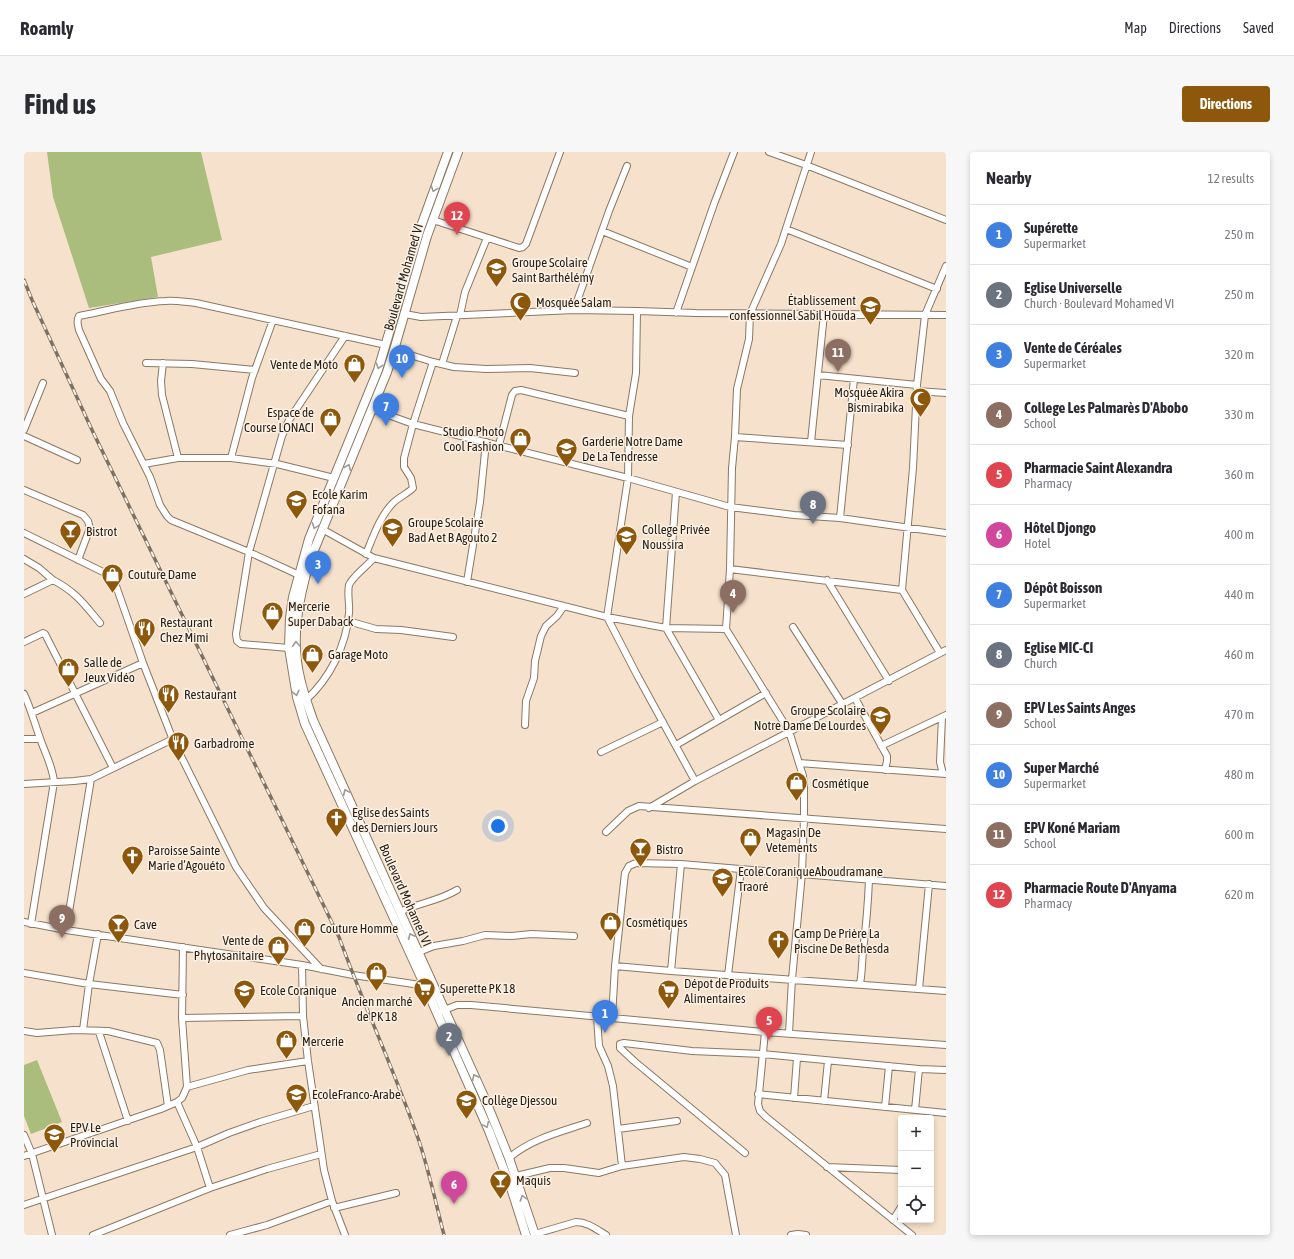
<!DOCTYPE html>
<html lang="en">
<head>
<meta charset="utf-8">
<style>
	body { margin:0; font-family:"Asap Condensed",sans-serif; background:#f7f7f7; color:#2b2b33 }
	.controls { position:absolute; right:12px; bottom:12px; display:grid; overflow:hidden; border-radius:4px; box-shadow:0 2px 6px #0003 }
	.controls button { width:36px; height:36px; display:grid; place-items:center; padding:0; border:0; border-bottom:1px solid #e1e1e2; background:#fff; color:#2b2b33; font:20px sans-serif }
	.you { position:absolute; left:474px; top:674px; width:14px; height:14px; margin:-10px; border:3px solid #fff; border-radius:50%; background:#1a73e8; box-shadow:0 0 0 6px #1a73e833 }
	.badge { display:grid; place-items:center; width:26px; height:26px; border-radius:50%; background:#8e580c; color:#fff; font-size:13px; font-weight:700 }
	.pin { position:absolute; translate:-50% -33px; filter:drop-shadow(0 1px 2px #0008) }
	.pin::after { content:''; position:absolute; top:21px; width:14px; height:12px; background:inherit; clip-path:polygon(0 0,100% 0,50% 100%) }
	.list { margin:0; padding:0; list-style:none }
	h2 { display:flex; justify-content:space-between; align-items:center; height:52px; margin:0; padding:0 16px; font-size:17px }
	h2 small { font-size:13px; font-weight:400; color:#7c7c81 }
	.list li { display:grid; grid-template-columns:26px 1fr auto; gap:12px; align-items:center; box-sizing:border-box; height:60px; padding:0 16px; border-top:1px solid #e1e1e2 }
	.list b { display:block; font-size:15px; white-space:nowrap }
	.list p { margin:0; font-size:13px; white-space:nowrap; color:#7c7c81 }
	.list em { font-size:13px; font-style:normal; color:#7c7c81 }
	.icon { flex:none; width:22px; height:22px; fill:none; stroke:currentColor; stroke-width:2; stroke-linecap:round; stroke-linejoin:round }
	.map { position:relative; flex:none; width:922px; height:1083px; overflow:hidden; border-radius:4px }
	header { display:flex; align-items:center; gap:24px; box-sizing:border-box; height:56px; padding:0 20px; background:#fff; border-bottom:1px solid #e1e1e2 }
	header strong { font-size:19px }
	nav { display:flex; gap:22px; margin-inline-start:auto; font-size:14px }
	.intro { display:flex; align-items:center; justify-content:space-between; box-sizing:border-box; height:96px; padding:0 24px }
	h1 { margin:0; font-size:28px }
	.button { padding:10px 18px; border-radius:4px; background:#8e580c; color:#fff; font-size:14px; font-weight:700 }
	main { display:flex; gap:24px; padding:0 24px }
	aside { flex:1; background:#fff; border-radius:4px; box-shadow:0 2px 6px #0003 }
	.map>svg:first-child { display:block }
</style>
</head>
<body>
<header>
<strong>Roamly</strong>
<nav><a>Map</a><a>Directions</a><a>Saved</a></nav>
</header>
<div class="intro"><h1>Find us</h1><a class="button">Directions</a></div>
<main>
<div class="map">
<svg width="922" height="1083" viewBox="0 0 922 1083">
	<rect width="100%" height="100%" fill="#f6e2cc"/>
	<path fill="#aabd7c" d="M23,0h154l21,88 -71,17 7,40 -69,11 -36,-111z
		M13,908l25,62 -31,12 -7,-18v-51z"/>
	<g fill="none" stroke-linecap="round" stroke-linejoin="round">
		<defs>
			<path id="minor" d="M745,0l37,13 140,55
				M409,68l86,28 4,-1 3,-3 34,-92
				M762,77l151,60
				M578,79l90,36
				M550,158l35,-99 18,-45
				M613,159l-1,62 -7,43 -1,62 -21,139 30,58 58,106
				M652,161l38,-109 20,-52
				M381,162l16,3 153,-7 63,1 59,2 250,2
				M436,163l5,-23 22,-54
				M370,198l39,12 21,5 32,2 44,-1 45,5
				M122,211l46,1 63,6
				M139,211l-2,18 1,14 16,63
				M418,212l15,-48
				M794,223l99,10
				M893,239l29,2
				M348,257l41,15 215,54 102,29 64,8 46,3 106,15
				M0,278l19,-47
				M0,284l53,24
				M711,285l113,8
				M787,290l13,-128
				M475,293l13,-50 3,-4 6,-1 108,26
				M207,306l21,-80 21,-58
				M120,312l34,-6h53l46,6 57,14
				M0,338l59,25 5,6 2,7 -12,32
				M652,340l-10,136 53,92
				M816,366l14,-139
				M298,377l52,29 233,59 59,11 60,1
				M0,381l79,39 11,8 29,83 30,77 63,127 28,41 57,61
				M342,402c7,-17 14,-38 27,-51 6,-6 14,-9 20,-15l-2,-10 -7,-11v-9l9,-34 20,-62
				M0,407l15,9 14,12 -29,14
				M706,417l172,21
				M275,423l-50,-23 -78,-32 -4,-4 -7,-11 -10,-28 -27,-54 -13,-32 -9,-12 -22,-49c-1,-5 -3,-9 0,-14l10,-2c24,-5 50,-12 76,-13 10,-1 20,1 31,2l190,42
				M29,428c23,12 31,24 47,43
				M803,428l62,101
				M443,430l13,-80 6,-60
				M324,469l28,8 25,1 52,7
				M769,475l50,78
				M0,490l19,-9 2,1 68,134
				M265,496l-48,-4 -4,-3 -1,-7 13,-82 33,-116 7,-16 56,-84
				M916,501l-38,-63 11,-122 4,-83 8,-70 21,-49
				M0,542c7,15 11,31 17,47 5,14 12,27 13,41l-23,142
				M831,546l32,58v5l-2,9
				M282,548c24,-22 40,-54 43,-87 1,-8 -2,-19 0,-28 3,-8 19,-20 25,-27
				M8,561l111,-50
				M918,565l-2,45 3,12
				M501,573l1,-24 8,-23 1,-17 6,-25 5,-10 11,-10 7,-10
				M0,587h16
				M652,593l90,-52
				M857,594l65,-31
				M577,600l62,-30
				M775,611l147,11
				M0,632l50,-3 17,-2 86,-42
				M625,656l46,-27 251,-131
				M582,680l22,-21 11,-5 307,23
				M376,760c18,-9 39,-11 57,-22
				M0,770l42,8 236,35 51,10 74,11
				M42,778l25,-151
				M395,800l15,-6 29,-5 22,-6 27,1 19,-2 43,2
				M278,813l1,51 5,45 16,109 8,31 13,34
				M591,814l56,5 275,20
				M647,819l10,-107
				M0,821l65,11 94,11
				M704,823l13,-106
				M836,832c2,-11 2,-22 3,-33 3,-24 5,-47 6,-71
				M895,837l10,-105
				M413,861l20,-8h14l294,27 181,13
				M573,865l2,29 9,20 5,20 9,80
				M158,866l121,-2
				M588,866l3,-52 10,-93 4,-7 7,-3 45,1 265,22
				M59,878l6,-46 9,-50
				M0,879l13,2 37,-3 34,1 49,12 3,7 8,56
				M75,880l29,89
				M741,880l-7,72 2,7 6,6 146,118
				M765,881l3,-54 10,-106 2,-55v-32l-1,-10 -14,-45 -63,-102 4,-60 2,-101 3,-31 2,-48 12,-50 1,-25 31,-70 30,-92
				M163,935l61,-17 60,-9
				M734,942l188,19
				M770,946l3,-40
				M800,949l4,-40
				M153,950l20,45 13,41
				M861,955l4,-41
				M891,958l4,-41
				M594,977l59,-8
				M0,983l8,19 20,81
				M721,1001l-111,-92 -14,-13v-4l4,-1 68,8 70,3 157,15 27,1
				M0,1004l137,-47 16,-7 5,-4 5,-11 -5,-69 1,-71
				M485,1006c22,-19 51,-26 78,-35
				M803,1015l74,3
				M492,1024l34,-8h14l35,5 23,-7 62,-9 16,2 15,4 10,12 11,60
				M0,1053l173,-58 32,-14 31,-11 54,-16
				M310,1056l62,-15
				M869,1068l8,-13
				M511,1082l41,-12c11,0 20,7 30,13
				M69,1083l117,-47 57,-19 54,-15
				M206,1083l37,-10 65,-24
				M767,1083l7,-1 8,1"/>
			<path id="major" d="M424,0l-28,77 -42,141 -69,169 -16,58 -3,21 -1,30 8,49 8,27 120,262 64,145 22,57 15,47
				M434,0l-31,84 -33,114 -7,22 -77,188c-12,40 -20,81 -9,122 3,13 8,26 12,38l172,379 24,59 26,77"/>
		</defs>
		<use href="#minor" stroke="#8a7865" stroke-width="8"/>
		<use href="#major" stroke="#8a7865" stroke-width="10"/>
		<use href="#minor" stroke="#fff" stroke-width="6"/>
		<use href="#major" stroke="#fff" stroke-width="8"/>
		<defs>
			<path id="rail" d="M0,128l8,20 60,130 247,507c25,69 56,135 80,204 10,30 17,63 25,94"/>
		</defs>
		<use href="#rail" stroke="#7d7163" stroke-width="3.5"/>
		<use href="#rail" stroke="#fdf1e4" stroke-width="2" stroke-dasharray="6" stroke-linecap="butt"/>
	</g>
	<defs><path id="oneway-chevron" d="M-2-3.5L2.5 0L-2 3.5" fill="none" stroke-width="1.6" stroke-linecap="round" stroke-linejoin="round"/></defs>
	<g stroke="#9d9a97">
		<use href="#oneway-chevron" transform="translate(410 37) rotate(110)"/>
		<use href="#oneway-chevron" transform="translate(355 214) rotate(108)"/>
		<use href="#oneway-chevron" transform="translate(324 315) rotate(-68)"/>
		<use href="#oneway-chevron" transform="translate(291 374) rotate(111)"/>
		<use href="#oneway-chevron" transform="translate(272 492) rotate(-93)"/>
		<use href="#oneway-chevron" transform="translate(272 541) rotate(77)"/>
		<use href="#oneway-chevron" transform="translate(322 640) rotate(-114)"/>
		<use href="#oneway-chevron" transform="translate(387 784) rotate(-115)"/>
		<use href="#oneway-chevron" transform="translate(451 925) rotate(-115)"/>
		<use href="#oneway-chevron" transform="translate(462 973) rotate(66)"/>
		<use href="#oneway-chevron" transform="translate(499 1046) rotate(-108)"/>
	</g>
	<defs>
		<symbol id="school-pin" viewBox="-11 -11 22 30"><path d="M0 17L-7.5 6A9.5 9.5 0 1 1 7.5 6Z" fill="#8e580c" stroke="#fdf1e4"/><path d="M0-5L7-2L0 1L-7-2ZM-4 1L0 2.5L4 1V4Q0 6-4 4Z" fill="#fff"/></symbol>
		<symbol id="mosque-pin" viewBox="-11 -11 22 30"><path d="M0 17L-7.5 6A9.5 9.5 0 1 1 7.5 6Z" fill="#8e580c" stroke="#fdf1e4"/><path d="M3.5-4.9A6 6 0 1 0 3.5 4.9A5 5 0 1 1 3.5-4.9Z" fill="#fff"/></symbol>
		<symbol id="shop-pin" viewBox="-11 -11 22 30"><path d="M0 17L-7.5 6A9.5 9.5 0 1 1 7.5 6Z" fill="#8e580c" stroke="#fdf1e4"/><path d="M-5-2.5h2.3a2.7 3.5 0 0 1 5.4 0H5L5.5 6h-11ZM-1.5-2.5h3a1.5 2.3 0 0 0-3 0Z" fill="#fff"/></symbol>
		<symbol id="bar-pin" viewBox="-11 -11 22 30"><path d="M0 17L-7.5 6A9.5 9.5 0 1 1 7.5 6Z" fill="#8e580c" stroke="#fdf1e4"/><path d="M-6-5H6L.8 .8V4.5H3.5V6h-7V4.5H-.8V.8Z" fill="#fff"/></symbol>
		<symbol id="restaurant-pin" viewBox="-11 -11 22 30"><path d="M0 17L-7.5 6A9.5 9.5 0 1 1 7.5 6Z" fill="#8e580c" stroke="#fdf1e4"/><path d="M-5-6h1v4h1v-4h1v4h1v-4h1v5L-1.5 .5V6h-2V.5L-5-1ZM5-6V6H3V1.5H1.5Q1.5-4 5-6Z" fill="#fff"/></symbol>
		<symbol id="church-pin" viewBox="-11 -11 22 30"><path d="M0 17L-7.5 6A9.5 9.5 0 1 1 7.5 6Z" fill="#8e580c" stroke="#fdf1e4"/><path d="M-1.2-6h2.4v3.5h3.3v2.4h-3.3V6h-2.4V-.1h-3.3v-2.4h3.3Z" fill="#fff"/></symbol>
		<symbol id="supermarket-pin" viewBox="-11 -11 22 30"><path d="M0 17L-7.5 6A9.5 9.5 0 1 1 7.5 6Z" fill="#8e580c" stroke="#fdf1e4"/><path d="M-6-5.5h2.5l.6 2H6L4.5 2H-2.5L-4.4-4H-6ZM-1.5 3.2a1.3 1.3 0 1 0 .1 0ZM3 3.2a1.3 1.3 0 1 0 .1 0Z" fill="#fff"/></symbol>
	</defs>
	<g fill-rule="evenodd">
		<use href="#school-pin" x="460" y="104" width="25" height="34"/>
		<use href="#mosque-pin" x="484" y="138" width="25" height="34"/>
		<use href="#school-pin" x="834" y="142" width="25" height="34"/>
		<use href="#shop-pin" x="318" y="200" width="25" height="34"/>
		<use href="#mosque-pin" x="884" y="234" width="25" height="34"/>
		<use href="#shop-pin" x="294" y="254" width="25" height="34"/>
		<use href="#shop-pin" x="484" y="274" width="25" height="34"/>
		<use href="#school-pin" x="530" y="284" width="25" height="34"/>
		<use href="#school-pin" x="260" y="336" width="25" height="34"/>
		<use href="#school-pin" x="356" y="364" width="25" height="34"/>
		<use href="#bar-pin" x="34" y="366" width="25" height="34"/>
		<use href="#school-pin" x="590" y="372" width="25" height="34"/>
		<use href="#shop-pin" x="76" y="410" width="25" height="34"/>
		<use href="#shop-pin" x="236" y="448" width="25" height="34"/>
		<use href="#restaurant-pin" x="108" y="464" width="25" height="34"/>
		<use href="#shop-pin" x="276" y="490" width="25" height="34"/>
		<use href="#shop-pin" x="32" y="504" width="25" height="34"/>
		<use href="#restaurant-pin" x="132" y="530" width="25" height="34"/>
		<use href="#school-pin" x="844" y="552" width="25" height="34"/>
		<use href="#restaurant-pin" x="142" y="578" width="25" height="34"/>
		<use href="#shop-pin" x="760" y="618" width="25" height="34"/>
		<use href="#church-pin" x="300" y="654" width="25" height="34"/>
		<use href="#shop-pin" x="714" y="674" width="25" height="34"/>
		<use href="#bar-pin" x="604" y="684" width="25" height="34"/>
		<use href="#church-pin" x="96" y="692" width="25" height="34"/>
		<use href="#school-pin" x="686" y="714" width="25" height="34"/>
		<use href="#shop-pin" x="574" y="758" width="25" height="34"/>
		<use href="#bar-pin" x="82" y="760" width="25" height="34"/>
		<use href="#shop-pin" x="268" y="764" width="25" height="34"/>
		<use href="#church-pin" x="742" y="776" width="25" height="34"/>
		<use href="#shop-pin" x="242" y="782" width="25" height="34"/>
		<use href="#shop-pin" x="340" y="808" width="25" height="34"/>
		<use href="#supermarket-pin" x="388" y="824" width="25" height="34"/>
		<use href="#school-pin" x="208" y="826" width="25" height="34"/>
		<use href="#supermarket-pin" x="632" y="826" width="25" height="34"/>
		<use href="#shop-pin" x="250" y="876" width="25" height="34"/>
		<use href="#school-pin" x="260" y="930" width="25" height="34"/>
		<use href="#school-pin" x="430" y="936" width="25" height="34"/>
		<use href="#school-pin" x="18" y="970" width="25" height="34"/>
		<use href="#bar-pin" x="464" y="1016" width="25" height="34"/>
	</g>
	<g text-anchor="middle" stroke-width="3" stroke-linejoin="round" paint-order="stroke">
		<g font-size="13" fill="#261f17" stroke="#fdf1e4" text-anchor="start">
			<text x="488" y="115">Groupe Scolaire<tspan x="488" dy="15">Saint Barthélémy</tspan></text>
			<text x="832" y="153" text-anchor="end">Établissement<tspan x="832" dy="15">confessionnel Sabil Houda</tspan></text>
			<text x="512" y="155">Mosquée Salam</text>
			<text x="314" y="217" text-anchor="end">Vente de Moto</text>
			<text x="880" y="245" text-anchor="end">Mosquée Akira<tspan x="880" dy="15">Bismirabika</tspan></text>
			<text x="290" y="265" text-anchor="end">Espace de<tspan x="290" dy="15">Course LONACI</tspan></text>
			<text x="480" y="284" text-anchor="end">Studio Photo<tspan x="480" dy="15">Cool Fashion</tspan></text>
			<text x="558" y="294">Garderie Notre Dame<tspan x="558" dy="15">De La Tendresse</tspan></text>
			<text x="288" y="347">Ecole Karim<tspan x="288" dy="15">Fofana</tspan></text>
			<text x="384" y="375">Groupe Scolaire<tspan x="384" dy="15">Bad A et B Agouto 2</tspan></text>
			<text x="618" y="382">College Privée<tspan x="618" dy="15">Noussira</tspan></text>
			<text x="62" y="384">Bistrot</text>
			<text x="104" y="427">Couture Dame</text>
			<text x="264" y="459">Mercerie<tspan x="264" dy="15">Super Daback</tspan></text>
			<text x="136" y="475">Restaurant<tspan x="136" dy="15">Chez Mimi</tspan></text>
			<text x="304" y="507">Garage Moto</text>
			<text x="60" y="515">Salle de<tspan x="60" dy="15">Jeux Vidéo</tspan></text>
			<text x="160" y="547">Restaurant</text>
			<text x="842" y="563" text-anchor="end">Groupe Scolaire<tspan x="842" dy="15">Notre Dame De Lourdes</tspan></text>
			<text x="170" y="596">Garbadrome</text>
			<text x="788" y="636">Cosmétique</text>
			<text x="328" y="665">Eglise des Saints<tspan x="328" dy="15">des Derniers Jours</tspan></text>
			<text x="742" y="685">Magasin De<tspan x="742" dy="15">Vetements</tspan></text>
			<text x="632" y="702">Bistro</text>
			<text x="124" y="703">Paroisse Sainte<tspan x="124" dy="15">Marie d’Agouéto</tspan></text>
			<text x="714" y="724">Ecole CoraniqueAboudramane<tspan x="714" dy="15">Traoré</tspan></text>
			<text x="602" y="775">Cosmétiques</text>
			<text x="110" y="777">Cave</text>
			<text x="296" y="781">Couture Homme</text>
			<text x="770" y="786">Camp De Prière La<tspan x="770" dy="15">Piscine De Bethesda</tspan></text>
			<text x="240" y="793" text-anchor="end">Vente de<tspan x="240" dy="15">Phytosanitaire</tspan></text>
			<text x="660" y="836">Dépot de Produits<tspan x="660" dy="15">Alimentaires</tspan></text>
			<text x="416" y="841">Superette PK 18</text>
			<text x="236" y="843">Ecole Coranique</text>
			<text x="353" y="854" text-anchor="middle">Ancien marché<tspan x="353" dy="15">de PK 18</tspan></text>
			<text x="278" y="894">Mercerie</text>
			<text x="288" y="947">EcoleFranco-Arabe</text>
			<text x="458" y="953">Collège Djessou</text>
			<text x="46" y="980">EPV Le<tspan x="46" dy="15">Provincial</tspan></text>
			<text x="492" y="1033">Maquis</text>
		</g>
		<g font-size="13" fill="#261f17" stroke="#fdf1e4">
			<text transform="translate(379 125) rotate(-74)" y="5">Boulevard Mohamed VI</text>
			<text transform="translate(382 743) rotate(66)" y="5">Boulevard Mohamed VI</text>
		</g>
	</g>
</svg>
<div class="controls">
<button>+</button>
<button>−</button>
<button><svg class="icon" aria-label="locate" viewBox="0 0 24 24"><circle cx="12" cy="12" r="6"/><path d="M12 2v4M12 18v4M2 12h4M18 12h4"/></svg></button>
</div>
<div class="you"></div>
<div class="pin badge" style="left:581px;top:881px;background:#3f7fe0">1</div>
<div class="pin badge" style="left:425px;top:904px;background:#6b7280">2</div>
<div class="pin badge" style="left:294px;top:432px;background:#3f7fe0">3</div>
<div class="pin badge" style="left:709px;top:461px;background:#8d6e63">4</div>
<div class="pin badge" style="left:745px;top:888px;background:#e0444e">5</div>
<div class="pin badge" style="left:430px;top:1052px;background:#d1479c">6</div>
<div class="pin badge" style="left:362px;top:274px;background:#3f7fe0">7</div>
<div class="pin badge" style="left:789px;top:372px;background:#6b7280">8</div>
<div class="pin badge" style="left:38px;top:786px;background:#8d6e63">9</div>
<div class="pin badge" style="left:378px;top:226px;background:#3f7fe0">10</div>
<div class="pin badge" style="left:814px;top:220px;background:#8d6e63">11</div>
<div class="pin badge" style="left:433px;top:83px;background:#e0444e">12</div>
</div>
<aside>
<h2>Nearby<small>12 results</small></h2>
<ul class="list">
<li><span class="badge" style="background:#3f7fe0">1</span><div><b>Supérette</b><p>Supermarket</p></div><em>250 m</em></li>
<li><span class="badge" style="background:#6b7280">2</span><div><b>Eglise Universelle</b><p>Church · Boulevard Mohamed VI</p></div><em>250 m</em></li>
<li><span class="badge" style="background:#3f7fe0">3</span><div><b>Vente de Céréales</b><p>Supermarket</p></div><em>320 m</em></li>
<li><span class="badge" style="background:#8d6e63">4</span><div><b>College Les Palmarès D'Abobo</b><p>School</p></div><em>330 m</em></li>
<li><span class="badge" style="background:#e0444e">5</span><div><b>Pharmacie Saint Alexandra</b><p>Pharmacy</p></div><em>360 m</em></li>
<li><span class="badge" style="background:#d1479c">6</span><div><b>Hôtel Djongo</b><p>Hotel</p></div><em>400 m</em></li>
<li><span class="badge" style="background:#3f7fe0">7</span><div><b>Dépôt Boisson</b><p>Supermarket</p></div><em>440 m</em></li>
<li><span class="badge" style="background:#6b7280">8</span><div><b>Eglise MIC-CI</b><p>Church</p></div><em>460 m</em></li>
<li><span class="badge" style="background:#8d6e63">9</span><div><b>EPV Les Saints Anges</b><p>School</p></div><em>470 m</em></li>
<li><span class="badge" style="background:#3f7fe0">10</span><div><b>Super Marché</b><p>Supermarket</p></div><em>480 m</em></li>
<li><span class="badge" style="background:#8d6e63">11</span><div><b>EPV Koné Mariam</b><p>School</p></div><em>600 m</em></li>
<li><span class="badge" style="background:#e0444e">12</span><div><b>Pharmacie Route D'Anyama</b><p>Pharmacy</p></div><em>620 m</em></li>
</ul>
</aside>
</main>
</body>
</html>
